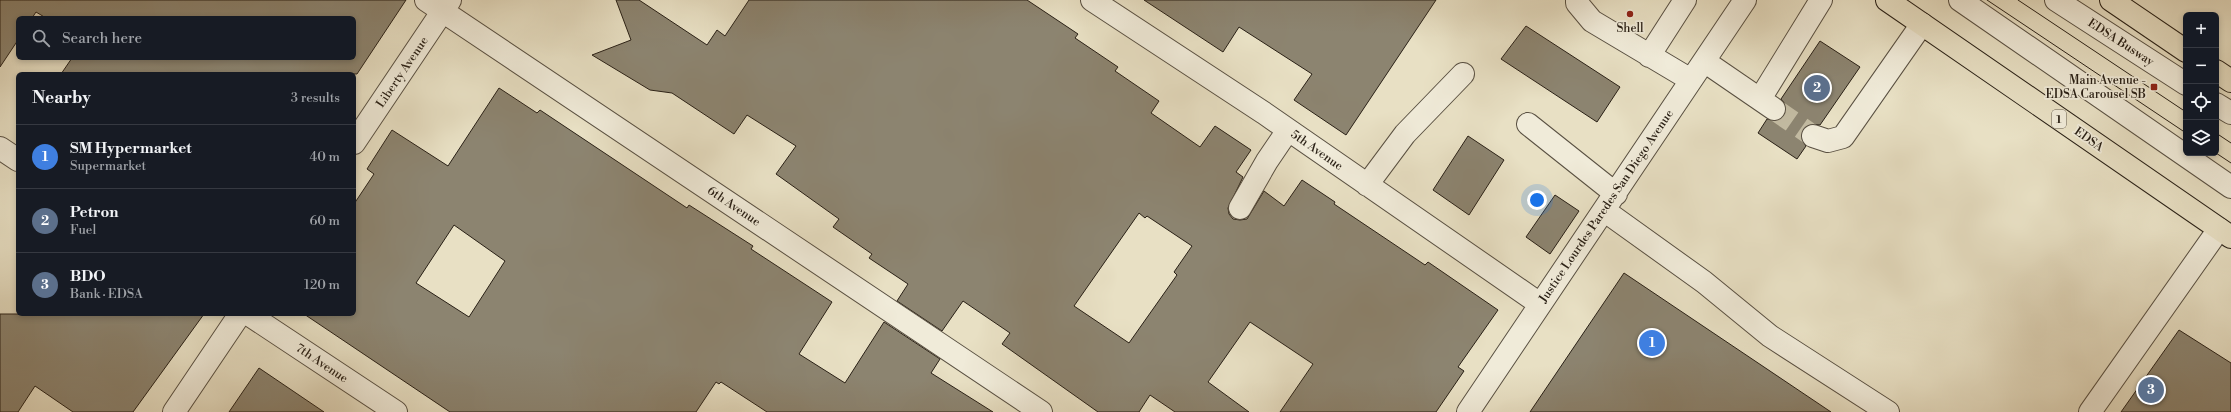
<!DOCTYPE html>
<html lang="en">
<head>
<meta charset="utf-8">
<style>
	body { margin:0; font-family:"Libre Bodoni",serif; background:#20242c; color:#f1f3f6 }
	.controls { position:absolute; right:12px; top:12px; display:grid; overflow:hidden; border-radius:6px; box-shadow:0 2px 6px #0003 }
	.controls button { width:36px; height:36px; display:grid; place-items:center; padding:0; border:0; border-bottom:1px solid #363941; background:#171b24; color:#f1f3f6; font:20px sans-serif }
	.you { position:absolute; left:1537px; top:200px; width:14px; height:14px; margin:-10px; border:3px solid #fff; border-radius:50%; background:#1a73e8; box-shadow:0 0 0 6px #1a73e833 }
	.badge { display:grid; place-items:center; width:26px; height:26px; border-radius:50%; background:#c59692; color:#fff; font-size:13px; font-weight:700 }
	.pin { position:absolute; translate:-50% -50%; border:2px solid #fff; box-shadow:0 1px 4px #0006 }
	.list { margin:0; padding:0; list-style:none }
	h2 { display:flex; justify-content:space-between; align-items:center; height:52px; margin:0; padding:0 16px; font-size:17px }
	h2 small { font-size:13px; font-weight:400; color:#9ea1a6 }
	.list li { display:grid; grid-template-columns:26px 1fr auto; gap:12px; align-items:center; box-sizing:border-box; height:64px; padding:0 16px; border-top:1px solid #363941 }
	.list b { display:block; font-size:15px; white-space:nowrap }
	.list p { margin:0; font-size:13px; white-space:nowrap; color:#9ea1a6 }
	.list em { font-size:13px; font-style:normal; color:#9ea1a6 }
	.icon { flex:none; width:22px; height:22px; fill:none; stroke:currentColor; stroke-width:2; stroke-linecap:round; stroke-linejoin:round }
	.map { position:relative; flex:none; width:2231px; height:412px; overflow:hidden }
	.search { position:absolute; background:#171b24; box-shadow:0 2px 6px #0003; left:16px; top:16px; width:340px; height:44px; display:flex; align-items:center; gap:10px; box-sizing:border-box; padding:0 14px; border-radius:6px; color:#9ea1a6; font-size:15px }
	.panel { position:absolute; background:#171b24; box-shadow:0 2px 6px #0003; left:16px; top:72px; width:340px; height:244px; border-radius:6px }
	.map>svg:first-child { display:block }
</style>
</head>
<body>
<div class="map">
<svg width="2231" height="412" viewBox="0 0 2231 412">
	<rect width="100%" height="100%" fill="#e8e0c4"/>
	<filter id="stains"><feTurbulence type="fractalNoise" baseFrequency=".005" numOctaves="4"/><feColorMatrix values="0 0 0 0 .2 0 0 0 0 .09 0 0 0 0 .02 0 0 0 .5 -.17"/></filter>
	<radialGradient id="worn" r=".72"><stop offset=".6" stop-color="#630" stop-opacity="0"/><stop offset="1" stop-color="#630" stop-opacity=".3"/></radialGradient>
	<path fill="#8c8470" stroke="#292016" fill-rule="evenodd" d="M0,0h406l-49,74h-296l11,-16h282v-40h-308l-10,-6 -4,6h-14v22l-18,27z
		M616,0h23l68,45 10,-15 8,6 24,-36h278l51,34 -3,4 43,29 -3,4 44,30 -8,12 49,34 15,-21 36,24 -15,22 7,5 -15,31 1,6 4,5 7,1 7,-1 17,-28 20,15 18,-26 33,22 -1,2 91,61 3,-3 70,48 -40,57 6,4 -28,41h-156l33,-48 -63,-42 -42,60 41,30h-74l-25,-17 -11,17h-41l-96,-68 8,-11 -47,-32 -21,30 -45,-30 11,-17 -39,-26 3,-4 -39,-27 6,-8 -63,-45 20,-28 -49,-31 -13,19 -62,-41 -22,-3 -58,-35 39,-15zM1139,213l6,5 2,-2 45,30 -18,26 3,3 -48,68 -55,-37z
		M1144,0h292l-90,135 -52,-35 18,-26 -73,-47 -16,25z
		M1526,26l94,61 -23,35 -96,-63z
		M1820,41l40,26 -40,58 -9,-1 -7,3 -3,11 5,8 -9,13 -39,-26 9,-14 12,1 5,-4 1,-12 -4,-5z
		M499,88l38,25 3,-3 147,98 2,-3 64,41 -2,3 81,53 -33,52 46,29 39,-61 56,37 -9,14 62,39h-226l-46,-30 -2,2 -3,-2 -20,30h-246l-146,-98h50v-110l20,-30 -7,-5 25,-39 56,36zM454,225l51,36 -36,56 -53,-34z
		M1468,136l36,24 -35,55 -36,-25z
		M1555,195l24,16 -29,43 -24,-17z
		M1624,273l207,139h-301z
		M0,314h204l-71,98h-60l-38,-26 -17,26h-18z
		M2179,330l52,33v49h-110z
		M259,368l65,44h-95z"/>
	<g fill="none" stroke-linecap="round" stroke-linejoin="round">
		<path stroke="#c2baa1" stroke-width="22" stroke-dasharray="22 11" stroke-linecap="butt" d="M1774,109l39,27"/>
		<defs>
			<path id="minor" d="M426,0l615,412
				M1092,0l172,113 276,191
				M1577,0v3l15,18 99,59
				M1960,0l271,187
				M2056,0l130,84
				M1649,56l36,-56
				M1704,61l70,48
				M1760,99l61,-99
				M2216,104l15,9
				M1528,124l88,70
				M1813,136l15,5 15,-4 79,-113
				M354,143l96,-143
				M0,148l18,12
				M1367,185l38,-51 58,-60
				M1240,208l27,-47 21,-31
				M1605,211l99,71 66,54 118,76
				M248,314l148,98
				M174,412l66,-98
				M1468,412l277,-412
				M2090,412l129,-183"/>
			<path id="highway" d="M1887,0l344,237
				M2111,0l75,51
				M2216,71l15,10"/>
		</defs>
		<use href="#minor" stroke="#595042" stroke-width="24"/>
		<use href="#highway" stroke="#292016" stroke-width="24"/>
		<use href="#minor" stroke="#f0ebd9" stroke-width="22"/>
		<use href="#highway" stroke="#e8e0c4" stroke-width="22"/>
		<path stroke="#292016" stroke-width="1" d="M1987,0l199,133
			M2018,0l168,112
			M2216,133l15,10
			M2216,153l15,10"/>
	</g>
	<g fill="#8f2418" stroke="#f0ebd9" stroke-width="1.5">
		<circle cx="1630" cy="14" r="4"/>
		<rect x="2150" y="83" width="8" height="8" rx="2"/>
	</g>
	<g text-anchor="middle" stroke-width="3.5" stroke-linejoin="round" paint-order="stroke">
		<rect fill="#f0ebd9" stroke="#655d50" stroke-width="1" x="2052" y="110" width="14" height="18" rx="3"/>
		<g font-size="11" font-weight="bold" fill="#292016">
			<text x="2059" y="123">1</text>
		</g>
		<g font-size="12" fill="#292016" stroke="#f0ebd9">
			<text x="1630" y="32">Shell</text>
			<text x="2146" y="84" text-anchor="end">Main Avenue -<tspan x="2146" dy="14">EDSA Carousel SB</tspan></text>
		</g>
		<g font-size="12" fill="#292016" stroke="#f0ebd9">
			<text transform="translate(2121 42) rotate(33)" y="4">EDSA Busway</text>
			<text transform="translate(402 72) rotate(-56)" y="4">Liberty Avenue</text>
			<text transform="translate(2089 139) rotate(35)" y="4">EDSA</text>
			<text transform="translate(1317 150) rotate(35)" y="4">5th Avenue</text>
			<text transform="translate(734 206) rotate(34)" y="4">6th Avenue</text>
			<text transform="translate(1606 206) rotate(-56)" y="4">Justice Lourdes Paredes San Diego Avenue</text>
			<text transform="translate(322 363) rotate(34)" y="4">7th Avenue</text>
		</g>
	</g>
	<rect width="100%" height="100%" filter="url(#stains)"/>
	<rect width="100%" height="100%" fill="url(#worn)"/>
</svg>
<div class="controls">
<button>+</button>
<button>−</button>
<button><svg class="icon" aria-label="locate" viewBox="0 0 24 24"><circle cx="12" cy="12" r="6"/><path d="M12 2v4M12 18v4M2 12h4M18 12h4"/></svg></button>
<button><svg class="icon" aria-label="layers" viewBox="0 0 24 24"><path d="M12 4l9 5-9 5-9-5zM3 14l9 5 9-5"/></svg></button>
</div>
<div class="you"></div>
<div class="pin badge" style="left:1652px;top:343px;background:#3f7fe0">1</div>
<div class="pin badge" style="left:1817px;top:88px;background:#5c6f8a">2</div>
<div class="pin badge" style="left:2151px;top:390px;background:#5c6f8a">3</div>
<div class="search"><svg class="icon" aria-label="search" viewBox="0 0 24 24"><circle cx="10" cy="10" r="6"/><path d="M15 15l6 6"/></svg>Search here</div>
<section class="panel">
<h2>Nearby<small>3 results</small></h2>
<ul class="list">
<li><span class="badge" style="background:#3f7fe0">1</span><div><b>SM Hypermarket</b><p>Supermarket</p></div><em>40 m</em></li>
<li><span class="badge" style="background:#5c6f8a">2</span><div><b>Petron</b><p>Fuel</p></div><em>60 m</em></li>
<li><span class="badge" style="background:#5c6f8a">3</span><div><b>BDO</b><p>Bank · EDSA</p></div><em>120 m</em></li>
</ul>
</section>
</div>
</body>
</html>
